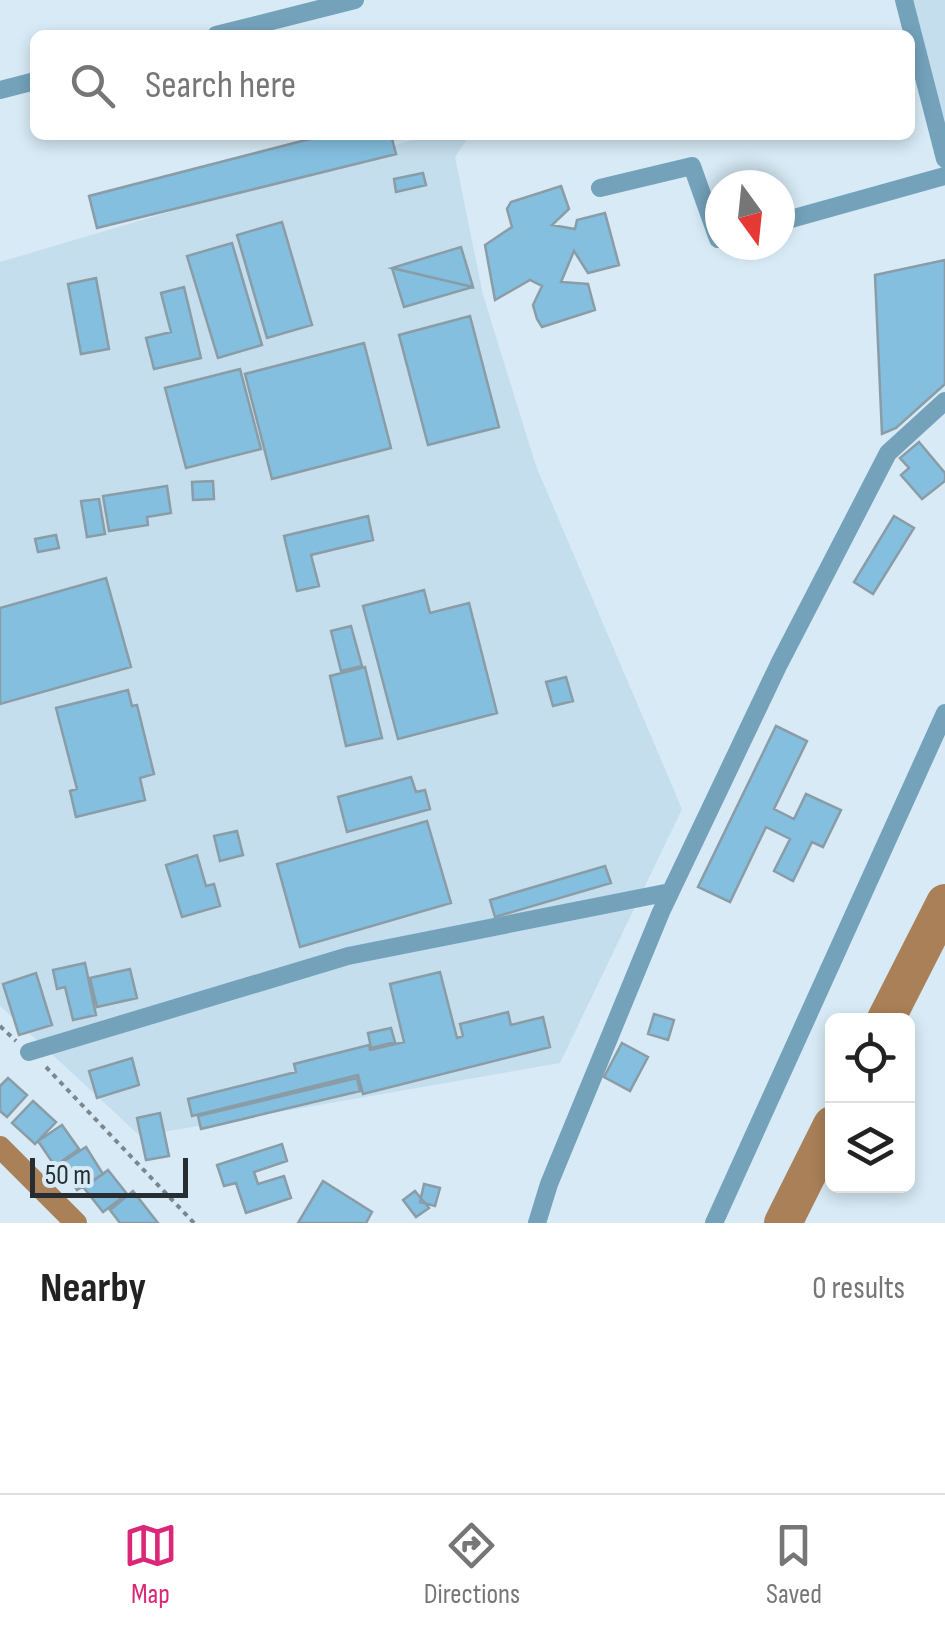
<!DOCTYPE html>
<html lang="en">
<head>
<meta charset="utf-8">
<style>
	body { margin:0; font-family:"Sofia Sans Condensed",sans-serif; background:#f6f6f6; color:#222 }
	.controls { position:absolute; right:30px; bottom:30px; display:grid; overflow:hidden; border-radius:15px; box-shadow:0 5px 15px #0003 }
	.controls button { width:90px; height:90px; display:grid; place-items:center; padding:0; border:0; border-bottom:2px solid #e0e0e0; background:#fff; color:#222; font:50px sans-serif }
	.compass { position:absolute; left:705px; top:170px; width:90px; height:90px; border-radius:50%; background:#fff; box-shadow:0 5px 15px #0003; rotate:165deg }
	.scale { position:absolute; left:30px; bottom:25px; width:158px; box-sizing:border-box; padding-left:10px; border:5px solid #272e32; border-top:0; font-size:28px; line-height:35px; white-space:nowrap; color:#272e32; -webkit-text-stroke:8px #d7eaf5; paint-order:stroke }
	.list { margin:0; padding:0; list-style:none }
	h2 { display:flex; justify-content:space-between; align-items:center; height:130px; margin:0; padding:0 40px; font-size:42px }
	h2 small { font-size:32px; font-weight:400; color:#767676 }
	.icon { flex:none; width:55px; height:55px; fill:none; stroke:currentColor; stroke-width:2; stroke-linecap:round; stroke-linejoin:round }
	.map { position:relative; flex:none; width:945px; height:1223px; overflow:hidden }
	.search { position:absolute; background:#fff; box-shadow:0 5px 15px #0003; left:30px; right:30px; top:30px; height:110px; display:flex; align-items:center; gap:25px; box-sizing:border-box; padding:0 35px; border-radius:15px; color:#767676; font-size:38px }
	.sheet { height:270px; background:#fff }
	nav { display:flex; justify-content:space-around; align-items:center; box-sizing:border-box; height:140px; border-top:2px solid #e0e0e0; background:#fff; font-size:28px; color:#767676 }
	nav a { display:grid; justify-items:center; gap:5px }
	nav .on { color:#db2777 }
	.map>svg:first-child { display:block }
</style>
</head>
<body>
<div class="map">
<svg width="945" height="1223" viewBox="0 0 945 1223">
	<rect width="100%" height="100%" fill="#d7eaf5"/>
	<path fill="#c4deed" d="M904,0h41v160z
		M429,135h41l-15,22 28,138 53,171 146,343 -122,254 -420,73 -140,-130v-744z"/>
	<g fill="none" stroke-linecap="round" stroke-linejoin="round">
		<path stroke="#a98057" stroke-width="22" d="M0,1147l76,76"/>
		<path stroke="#a98057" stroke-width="38" d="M885,1021l60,-118
			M783,1223l49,-98"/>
	</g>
	<path fill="#84bfdf" stroke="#8a9ca6" stroke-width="2.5" d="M325,135h66l5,19 -299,74 -8,-32z
		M423,173l3,12 -30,7 -2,-13z
		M561,186l8,23 -17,16 23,4 2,-9 28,-7 14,52 -31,8 -14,-22 -13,31 27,2 7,26 -53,17 -5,-8 -4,-14 9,-19 -12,-6 -35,20 -10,-55 27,-18 -5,-18 4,-7z
		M282,222l30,103 -45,13 -30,-103z
		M232,243l30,102 -44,13 -31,-102z
		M461,247l12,40 -81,-19z
		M461,247l12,40 -69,20 -12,-39z
		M945,260v124l-49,44 -14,6 -7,-159z
		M96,278l13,71 -28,5 -13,-70z
		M184,287l17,71 -47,11 -8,-31 25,-6 -10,-39z
		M470,316l29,111 -71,18 -29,-110z
		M364,343l27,105 -119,31 -27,-105z
		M240,369l21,80 -75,19 -21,-80z
		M919,442l26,31v8l-23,18 -21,-24 8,-7 -9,-10z
		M213,481l1,18 -21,1 -1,-18z
		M167,486l4,27 -24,4 1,8 -39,6 -6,-35z
		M99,499l6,35 -18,3 -6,-36z
		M368,516l5,24 -62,15 8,31 -22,5 -13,-55z
		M894,516l20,12 -41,66 -19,-12z
		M56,535l3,13 -21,4 -3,-13z
		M106,578l25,89 -131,37v-96z
		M424,590l6,23 39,-10 28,110 -99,26 -35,-133z
		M351,626l11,40 -21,5 -10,-40z
		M365,667l17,71 -36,8 -16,-70z
		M566,677l7,24 -20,5 -7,-24z
		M128,690l4,16 5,-1 17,69 -14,4 5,22 -69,17 -6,-26 7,-2 -21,-81z
		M776,726l31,15 -33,68 20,10 12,-25 35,16 -18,37 -11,-5 -19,39 -19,-10 16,-32 -24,-12 -36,75 -32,-15z
		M411,777l5,15 9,-2 5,19 -83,23 -9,-35z
		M427,821l24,82 -151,44 -23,-83z
		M237,831l6,24 -23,6 -6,-25z
		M197,855l9,31 8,-2 6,22 -38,11 -16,-52z
		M605,866l6,17 -116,34 -5,-17z
		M85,963l11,52 -23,5 -8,-33 -8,2 -4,-19z
		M130,969l7,29 -40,9 -7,-29z
		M440,972l17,66 6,-2 -3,-12 48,-12 3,13 32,-8 7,30 -187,47 -5,-19 -166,41 -4,-17 108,-27 -2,-8 75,-19 1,5 34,-8 -14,-58z
		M36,973l16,52 -33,10 -16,-51z
		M654,1014l20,6 -6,20 -20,-6z
		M391,1028l4,14 -24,6 -3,-15z
		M622,1043l26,14 -18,34 -26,-14z
		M132,1058l7,27 -42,13 -8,-27z
		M8,1078l19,17 -20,22 -7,-6v-25z
		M357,1078l3,13 -159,38 -3,-13z
		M33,1101l23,21 -21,22 -23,-21z
		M160,1113l9,43 -23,4 -9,-42z
		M62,1125l17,24 -24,17 -17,-25z
		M282,1144l5,17 -33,11 4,12 26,-8 7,22 -45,15 -10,-30 -12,3 -7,-21z
		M86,1147l17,27 -26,16 -16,-27z
		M108,1170l19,24 -24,18 -19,-24z
		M323,1181l49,31 -6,11h-68z
		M424,1184l16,4 -5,18 -15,-4z
		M133,1191l25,32h-38l-10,-13z
		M415,1191l14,17 -13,9 -13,-17z"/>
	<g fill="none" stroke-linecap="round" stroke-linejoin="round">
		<path stroke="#7b878f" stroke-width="4" stroke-dasharray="5 5" stroke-linecap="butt" d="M0,1026l16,15
			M46,1067l148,156"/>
		<path stroke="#74a2bb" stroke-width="18" d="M904,0l41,159
			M216,35l139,-35
			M0,90l35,-9
			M600,188l92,-22 26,73 2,-1
			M780,222l165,-46
			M29,1052l319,-96 322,-64
			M537,1223l12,-39 112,-272 118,-248 109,-211 57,-52
			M714,1223l231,-510"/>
	</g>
</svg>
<div class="controls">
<button><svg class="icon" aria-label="locate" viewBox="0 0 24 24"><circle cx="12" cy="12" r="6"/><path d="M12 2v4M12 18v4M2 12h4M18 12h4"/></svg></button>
<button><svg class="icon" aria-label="layers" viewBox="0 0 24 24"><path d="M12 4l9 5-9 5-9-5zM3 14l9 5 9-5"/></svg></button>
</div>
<svg class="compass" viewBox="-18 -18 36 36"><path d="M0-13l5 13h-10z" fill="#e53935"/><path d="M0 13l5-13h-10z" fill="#767676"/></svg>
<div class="scale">50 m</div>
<div class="search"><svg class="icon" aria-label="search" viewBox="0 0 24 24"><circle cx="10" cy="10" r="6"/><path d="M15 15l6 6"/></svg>Search here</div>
</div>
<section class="sheet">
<h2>Nearby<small>0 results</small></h2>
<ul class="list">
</ul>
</section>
<nav>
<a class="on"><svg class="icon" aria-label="map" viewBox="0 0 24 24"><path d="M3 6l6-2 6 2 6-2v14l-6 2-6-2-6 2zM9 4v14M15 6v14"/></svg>Map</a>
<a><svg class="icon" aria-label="directions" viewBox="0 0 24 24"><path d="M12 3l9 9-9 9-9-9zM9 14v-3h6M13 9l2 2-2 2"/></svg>Directions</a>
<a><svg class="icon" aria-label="saved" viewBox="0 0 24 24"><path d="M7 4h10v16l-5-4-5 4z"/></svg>Saved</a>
</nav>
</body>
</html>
